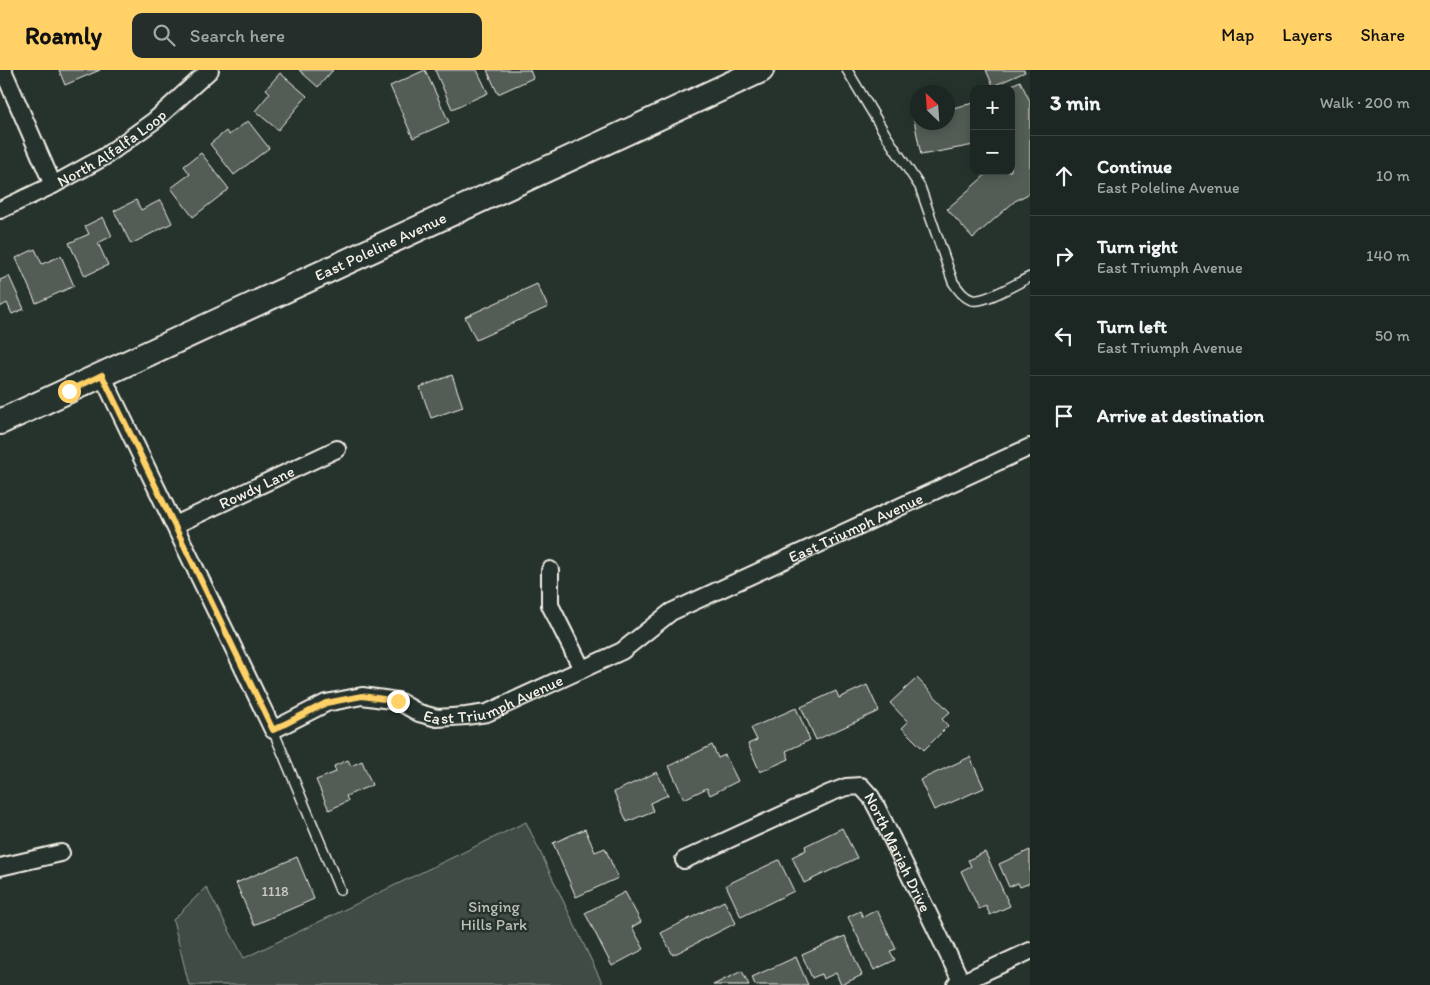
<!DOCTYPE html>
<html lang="en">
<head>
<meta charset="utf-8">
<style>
	body { margin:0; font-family:Itim,sans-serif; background:#252e2a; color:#f1f3f6 }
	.controls { position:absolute; right:15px; top:15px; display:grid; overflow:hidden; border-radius:10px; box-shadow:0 2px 12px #0003 }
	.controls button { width:45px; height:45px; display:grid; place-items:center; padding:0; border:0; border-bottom:1px solid #3a4340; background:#1c2622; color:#f1f3f6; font:25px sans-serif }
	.compass { position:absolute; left:910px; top:15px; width:45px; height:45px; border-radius:50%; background:#1c2622; box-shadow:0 2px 12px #0003; rotate:335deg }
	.stop { position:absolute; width:15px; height:15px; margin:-11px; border:4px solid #ffd166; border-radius:50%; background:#fff }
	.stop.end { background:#ffd166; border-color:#fff; box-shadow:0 1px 5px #0008 }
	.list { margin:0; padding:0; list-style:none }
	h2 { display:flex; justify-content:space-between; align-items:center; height:65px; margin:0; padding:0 20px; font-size:21px }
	h2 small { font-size:16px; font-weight:400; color:#a0a5a5 }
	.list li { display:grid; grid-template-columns:32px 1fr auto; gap:15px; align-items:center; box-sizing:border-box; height:80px; padding:0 20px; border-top:1px solid #3a4340 }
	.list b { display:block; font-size:19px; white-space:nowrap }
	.list p { margin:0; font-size:16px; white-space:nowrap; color:#a0a5a5 }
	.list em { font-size:16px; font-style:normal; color:#a0a5a5 }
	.icon { flex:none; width:28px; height:28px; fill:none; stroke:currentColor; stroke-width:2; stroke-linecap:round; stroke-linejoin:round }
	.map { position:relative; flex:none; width:1030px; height:915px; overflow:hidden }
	header { display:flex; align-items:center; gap:30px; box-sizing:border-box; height:70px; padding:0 25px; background:#ffd166; color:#111 }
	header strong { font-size:24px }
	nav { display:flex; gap:28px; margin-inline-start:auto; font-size:18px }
	.search { width:350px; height:45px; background:#252e2a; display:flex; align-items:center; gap:12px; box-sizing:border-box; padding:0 18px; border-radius:10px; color:#a0a5a5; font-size:19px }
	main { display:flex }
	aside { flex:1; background:#1c2622 }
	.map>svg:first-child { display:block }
</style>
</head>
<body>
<header>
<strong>Roamly</strong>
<div class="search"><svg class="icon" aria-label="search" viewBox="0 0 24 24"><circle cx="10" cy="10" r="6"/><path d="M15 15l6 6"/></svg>Search here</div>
<nav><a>Map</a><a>Layers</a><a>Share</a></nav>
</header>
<main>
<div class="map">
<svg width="1030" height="915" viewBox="0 0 1030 915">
	<rect width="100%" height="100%" fill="#26332d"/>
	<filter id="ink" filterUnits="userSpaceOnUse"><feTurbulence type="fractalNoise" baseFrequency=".02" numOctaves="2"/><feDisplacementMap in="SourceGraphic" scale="10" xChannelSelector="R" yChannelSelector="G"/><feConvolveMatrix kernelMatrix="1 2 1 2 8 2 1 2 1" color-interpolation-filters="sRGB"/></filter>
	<g filter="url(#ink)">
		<path fill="#414b45" stroke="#9a9e96" d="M526,752l77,163h-414l-16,-65 33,-33 38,71z"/>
		<path fill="#525c55" stroke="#f4f1e8" d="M59,0h41l-35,15z
			M299,0h34l-15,17z
			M425,0l24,52 -36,16 -23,-52z
			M435,0h42l11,23 -36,16z
			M487,0h43l3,8 -35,16z
			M986,0h38l1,2 -32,14z
			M280,3l27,23 -29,34 -23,-19 15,-18 -4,-4z
			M1020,11l10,20v92l-15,8 -42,37 -26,-29 43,-38h21v-82h-7z
			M974,33v42l-53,10 -8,-40h5v7h30v-13z
			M248,51l21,27 -35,27 -24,-31 16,-13 3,4z
			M201,83l28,36 -36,28 -22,-29 19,-14 -6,-8z
			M136,130l5,10 20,-10 11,23 -41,21 -17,-33z
			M103,147l9,19 -14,7 10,22 -23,11 -16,-33 20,-9 -4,-8z
			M35,179l7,15 19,-8 13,30 -38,17 -20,-45z
			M9,206l15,33 -12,5 -5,-11 -7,4v-27z
			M537,214l11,23 -72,33 -11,-23z
			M452,305l11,32 -32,11 -11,-31z
			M917,608l33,34 -8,7 6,7 -24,24 -22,-22 6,-6 -18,-19z
			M867,615l12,26 -63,29 -15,-33 35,-16 3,7z
			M796,638l14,32 -24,11 3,8 -29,13 -12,-28 9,-4 -6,-12z
			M712,675l6,13 7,-3 13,26 -28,14 -3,-7 -23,11 -15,-33z
			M970,687l14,31 -50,22 -14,-30z
			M348,690l3,6 11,-5 10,24 -26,11 2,5 -19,9 -13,-30 20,-8 -2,-6z
			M657,702l11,23 -18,8 3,8 -26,11 -13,-30z
			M842,758l15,30 -53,25 -12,-26 14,-7 -1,-4z
			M585,759l10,23 10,-4 13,30 -42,19 -23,-54z
			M1030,780v33l-10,4 -2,-4 -9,4 -10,-23z
			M985,782l25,54 -20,9 -4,-9 -7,3 -18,-38 10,-5 -3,-6z
			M297,787l17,42 -60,26 -18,-42z
			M779,790l15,31 -53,26 -15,-32z
			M625,822l16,30 -9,5 12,22 -32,17 -27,-53z
			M724,831l12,22 -63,32 -12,-22z
			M877,840l19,39 -6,2 5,9 -21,10 -26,-53 12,-6 3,6z
			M845,866l17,39 -21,10 -5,-12 -13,6 -2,-5 -9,4 -10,-23z
			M796,887l12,28h-53l-3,-8z
			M742,901l7,14h-36z"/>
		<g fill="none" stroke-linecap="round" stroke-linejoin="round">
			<defs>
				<path id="lane" d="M847,0l40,67 33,50 33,95c5,7 10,15 19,18 13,3 45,-17 58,-23
					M273,660l67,160"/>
				<g id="street">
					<path d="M3,0l50,115"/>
					<path id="s1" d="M0,140l53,-25 51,-28 51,-37 55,-50"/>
					<path id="s2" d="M102,305l171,355 53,-27 36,-7 36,5 21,12 18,5 29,-2 21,-3 135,-62 49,-39 359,-165"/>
					<path id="s3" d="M175,455l162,-76"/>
					<path d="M550,500v35l32,64"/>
					<path id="s4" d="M684,790l146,-67 16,-6 15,-1 10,11 7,13 85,175"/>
					<path d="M0,797l61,-14"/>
					<path d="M956,915l74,-34"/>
				</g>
				<g id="secondary">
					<path id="s5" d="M0,352l761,-352"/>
				</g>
			</defs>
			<use href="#lane" stroke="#f4f1e8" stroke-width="12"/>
			<use href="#street" stroke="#f4f1e8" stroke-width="20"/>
			<use href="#secondary" stroke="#f4f1e8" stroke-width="28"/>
			<use href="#lane" stroke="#26332d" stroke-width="9"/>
			<use href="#street" stroke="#26332d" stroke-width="16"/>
			<use href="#secondary" stroke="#26332d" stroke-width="24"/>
		</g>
	</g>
	<g fill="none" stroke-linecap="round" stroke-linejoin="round" filter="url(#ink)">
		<path stroke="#ffd166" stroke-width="6" d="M69,321l33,-16 171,355 53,-27 36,-7 36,5"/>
	</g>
	<g text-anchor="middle" stroke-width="5" stroke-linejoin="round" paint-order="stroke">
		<g font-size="14" fill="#ccccc3">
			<text x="275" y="826">1118</text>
		</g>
		<g font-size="16" fill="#f4f1e8" stroke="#26332d">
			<text dy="6" stroke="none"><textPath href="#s1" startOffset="128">North Alfalfa Loop</textPath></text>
			<text dy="6" stroke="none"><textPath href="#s5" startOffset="419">East Poleline Avenue</textPath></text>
			<text dy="6" stroke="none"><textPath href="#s3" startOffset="90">Rowdy Lane</textPath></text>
			<text dy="6" stroke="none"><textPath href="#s2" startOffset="1034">East Triumph Avenue</textPath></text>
			<text dy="6" stroke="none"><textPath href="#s2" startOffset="629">East Triumph Avenue</textPath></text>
			<text dy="6" stroke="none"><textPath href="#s4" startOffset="269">North Mariah Drive</textPath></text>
		</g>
		<g font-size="16" fill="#bebfb7" stroke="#26332d">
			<text x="494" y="842">Singing<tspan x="494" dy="18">Hills Park</tspan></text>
		</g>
	</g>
</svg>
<div class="controls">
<button>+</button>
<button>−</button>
</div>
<svg class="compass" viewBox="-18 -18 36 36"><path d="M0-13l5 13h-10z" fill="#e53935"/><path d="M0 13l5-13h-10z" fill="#a0a5a5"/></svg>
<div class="stop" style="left:69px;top:321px"></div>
<div class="stop end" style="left:398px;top:631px"></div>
</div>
<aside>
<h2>3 min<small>Walk · 200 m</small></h2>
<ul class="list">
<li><svg class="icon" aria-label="ahead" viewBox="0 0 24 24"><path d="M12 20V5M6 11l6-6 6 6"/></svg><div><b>Continue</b><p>East Poleline Avenue</p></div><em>10 m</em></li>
<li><svg class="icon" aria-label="right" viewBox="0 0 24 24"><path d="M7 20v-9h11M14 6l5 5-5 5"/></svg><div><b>Turn right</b><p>East Triumph Avenue</p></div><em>140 m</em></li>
<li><svg class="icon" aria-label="left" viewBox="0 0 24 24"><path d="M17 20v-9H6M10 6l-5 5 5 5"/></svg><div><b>Turn left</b><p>East Triumph Avenue</p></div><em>50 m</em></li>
<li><svg class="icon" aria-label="arrive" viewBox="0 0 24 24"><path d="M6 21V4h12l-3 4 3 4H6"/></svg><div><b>Arrive at destination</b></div></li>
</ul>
</aside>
</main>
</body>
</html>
